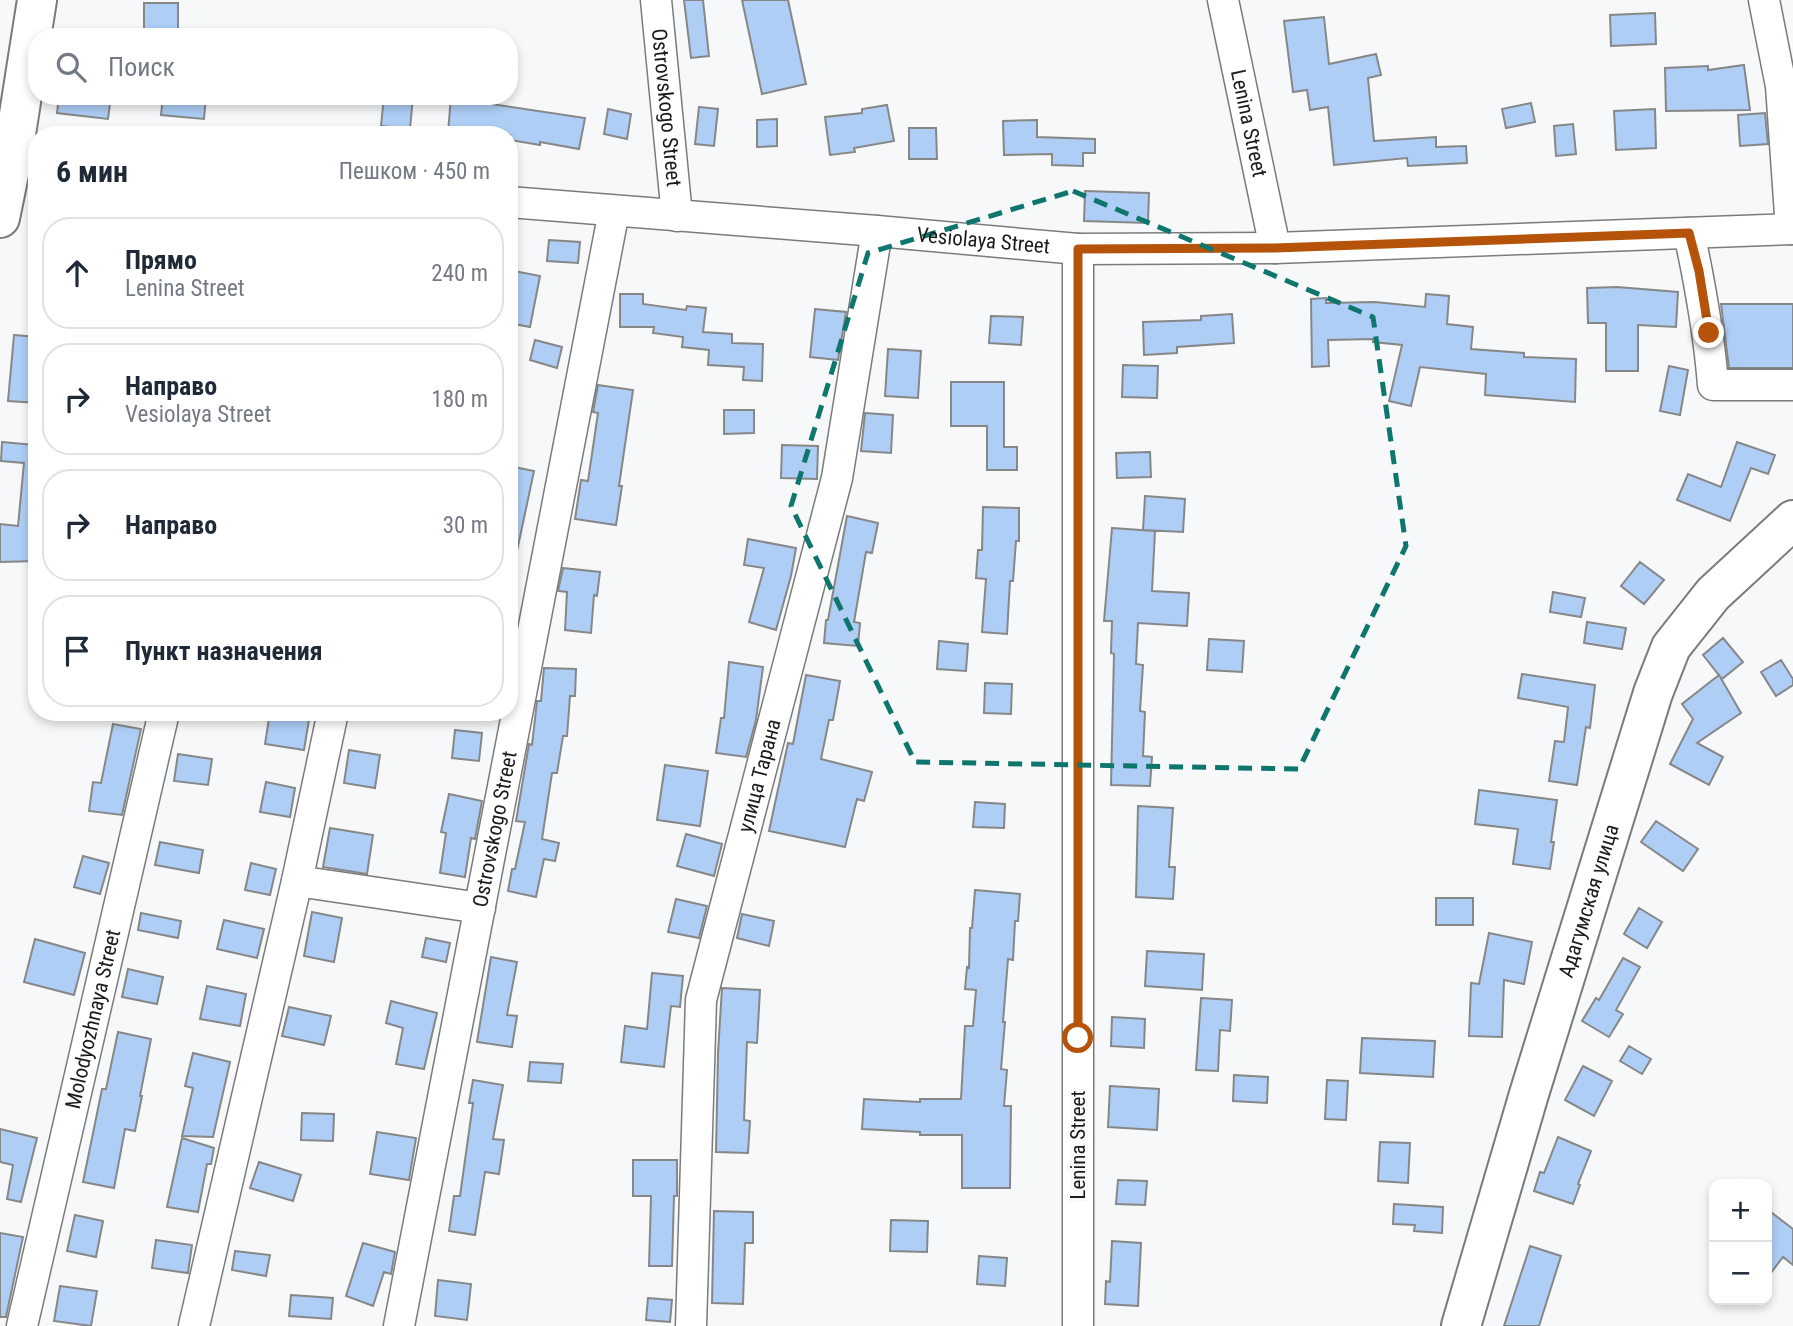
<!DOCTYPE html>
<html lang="ru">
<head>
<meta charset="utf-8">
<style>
	body { margin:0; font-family:"Roboto Condensed",sans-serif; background:#f2f2f3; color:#1f2937 }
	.controls { position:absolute; right:21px; bottom:21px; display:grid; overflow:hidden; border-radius:14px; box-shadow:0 4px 10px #0003 }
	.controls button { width:63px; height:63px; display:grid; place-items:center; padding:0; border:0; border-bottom:2px solid #e0e1e3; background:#fff; color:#1f2937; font:35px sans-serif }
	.stop { position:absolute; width:21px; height:21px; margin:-16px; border:5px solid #b45309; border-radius:50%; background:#fff }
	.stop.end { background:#b45309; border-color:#fff; box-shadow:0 2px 7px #0008 }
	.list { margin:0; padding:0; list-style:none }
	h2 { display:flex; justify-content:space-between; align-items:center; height:91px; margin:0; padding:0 28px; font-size:30px }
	h2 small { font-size:23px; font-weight:400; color:#747a83 }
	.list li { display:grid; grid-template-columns:46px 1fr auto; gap:21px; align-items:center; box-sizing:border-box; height:112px; margin:0 14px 14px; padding:0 14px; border:2px solid #e0e1e3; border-radius:28px }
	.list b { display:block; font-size:26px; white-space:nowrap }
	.list p { margin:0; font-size:23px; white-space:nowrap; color:#747a83 }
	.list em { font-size:23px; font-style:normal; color:#747a83 }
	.icon { flex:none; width:38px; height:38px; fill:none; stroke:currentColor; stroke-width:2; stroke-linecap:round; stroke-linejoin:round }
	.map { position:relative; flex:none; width:1793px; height:1326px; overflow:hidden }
	.search { position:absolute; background:#fff; box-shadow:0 4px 10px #0003; left:28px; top:28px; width:490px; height:77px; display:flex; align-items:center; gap:18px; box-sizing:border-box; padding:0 24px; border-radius:28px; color:#747a83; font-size:26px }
	.panel { position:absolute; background:#fff; box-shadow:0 4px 10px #0003; left:28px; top:126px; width:490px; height:595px; border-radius:28px }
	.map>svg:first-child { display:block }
</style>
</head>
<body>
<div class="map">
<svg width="1793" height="1326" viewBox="0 0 1793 1326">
	<rect width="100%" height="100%" fill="#f7f8f9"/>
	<path fill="#aecef6" stroke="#878788" stroke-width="2" d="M684,0h19l6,56 -18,2z
		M742,0h46l18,84 -44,10z
		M144,3h34v31l-34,-1z
		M1655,13l1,31 -45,2 -1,-31z
		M1324,17l5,47 47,-10 5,21 -13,3 6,63 62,-4v10l30,-1 1,17 -59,3 -1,-8 -73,7 -6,-58 -18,3 -3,-20 -14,2 -9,-71z
		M1744,65l6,45 -84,1 -1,-43 43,-2v4z
		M59,96h52l-3,23 -51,-6z
		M163,96h43l-2,23 -43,-4z
		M384,96h29l-3,33 -29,-3z
		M451,96h33v7l101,15 -6,31 -39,-7v3l-30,-5v-5l-62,-2z
		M1531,103l4,19 -29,6 -4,-19z
		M887,105l7,36 -40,7 1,4 -25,3 -5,-38 37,-4v-4z
		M699,107l19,2 -4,37 -19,-2z
		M608,109l23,5 -4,25 -23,-5z
		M1655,109l1,39 -40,2 -2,-39z
		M1765,113l3,31 -28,2 -2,-31z
		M777,119v27l-20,1v-27z
		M1037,120v17l58,2v14h-12v13l-31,-1v-11l-48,1 -1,-34z
		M1573,124l3,30 -20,2 -2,-30z
		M909,128h27l1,31h-28z
		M1085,191l64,2 -1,30 -64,-2z
		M549,240l31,2 -2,21 -31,-2z
		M509,270l31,6 -10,51 -21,-4z
		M1617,287l61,5 -2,35 -38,-2v46h-32v-48h-18l-1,-35z
		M620,294h23v10l43,6 1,-4 19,2 -3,24 29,2v9l31,1 -1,37 -19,-1 1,-13 -36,-2 1,-15 -27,-3 1,-10 -30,-4 1,-6h-34z
		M1426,294l23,2 -2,28 26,3 -2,22 53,4v4l52,2 -1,43 -90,-7 1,-21 -66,-7 -9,39 -22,-5 13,-56 -29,-3v-3l-45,1 1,26 -17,1 -1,-68 15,-1v5l49,-1 50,5z
		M1721,304h72v64h-64z
		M815,309l31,3 -8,48 -28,-3z
		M1232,314l2,29 -57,4v6l-33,2 -1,-33 58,-2v-4z
		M991,316l32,1 -2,28 -32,-2z
		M14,335l23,2v66l-29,-2z
		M535,340l27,7 -5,21 -27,-8z
		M888,349l33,2 -3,47 -33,-2z
		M1123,365l35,1 -1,32 -35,-1z
		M1669,366l19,4 -8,45 -20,-4z
		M951,382h53v65h13v23h-30v-44h-36z
		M598,385l35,5 -14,96h3l-6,39 -41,-6 6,-39 7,1 10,-68 -5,-1z
		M724,410h30v23l-30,1z
		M865,413l28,2 -2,38 -30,-2z
		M2,442l32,3 -1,16h4v100l-37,1v-38l18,2 6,-63 -23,-2z
		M1737,442l38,13 -7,19 -17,-6 -21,53 -53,-21 11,-26 33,13z
		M782,445l36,1 -1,33 -36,-1z
		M1150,452l1,25 -34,1 -1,-25z
		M509,466l25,5 -17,80 -8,-1z
		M1145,496l40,3 -2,33 -40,-2z
		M983,507l36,1v33h-3l-3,40h-3l-3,53 -25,-2 4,-53 -10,-1 2,-28h4z
		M847,516l31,7 -6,30 -6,-1 -12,70 6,1 -2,23 -34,-3 2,-23h2z
		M1112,528l43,3 -3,60 37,2 -2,33 -49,-3 -2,41 7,1 -3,46 5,1 -2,44 9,1 -2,29 -39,-1 3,-131 -3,-1 1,-32h-8z
		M748,539l48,9 -5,28 -15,54 -27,-8 15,-54 -20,-3z
		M1640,562l24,18 -20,24 -23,-18z
		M563,568l37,4 -3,24 -3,-1 -3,38 -26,-3 2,-38 -9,-1z
		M1553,592l32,6 -4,19 -31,-5z
		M1587,622l39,6 -4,21 -38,-6z
		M1723,638l20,24 -21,17 -19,-24z
		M1209,639l35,2 -2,31 -35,-2z
		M939,641l29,3 -2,27 -29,-2z
		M1781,660l12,19v6l-17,11 -15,-24z
		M729,662l34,5 -7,53 -10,37 -30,-4 5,-35h3z
		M544,668l32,1 -1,27h-5l-3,40h-4l-6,37h-5l-10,66 17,4 -4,18 -11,-2 -8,38 -28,-6 4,-22h3l10,-47 -9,-1 13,-77 3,1 5,-44h4z
		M1522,674l73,11 -5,43 -4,-1 -9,58 -28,-4 6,-40 9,1 4,-35 -50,-9z
		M806,675l34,6 -7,39h-4l-8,39 51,13 -8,29 -7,-2 -12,48 -76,-16 19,-88 5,1z
		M1719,675l22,38 -44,30 26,14 -14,28 -39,-21 23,-45 -11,-15z
		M985,683l27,1 -1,30 -27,-1z
		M270,712l40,2 -6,36 -39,-6z
		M113,724l28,5 -19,86 -33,-4 4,-29 8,1z
		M455,730l27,3 -3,28 -27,-3z
		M349,750l31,5 -5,33 -31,-5z
		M178,754l34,5 -4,26 -34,-4z
		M665,765l43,6 -8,55 -43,-6z
		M266,782l29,6 -5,29 -30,-5z
		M1479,790l78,10 -6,42h3l-4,27 -37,-5 5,-35 -43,-5z
		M449,794l33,7 -7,38 -4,-1 -6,39 -25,-4 6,-40 -5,-1z
		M975,802l30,2 -1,24 -31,-1z
		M1138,806l35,2 -4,59h6l-2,32 -37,-2z
		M1656,821l42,28 -15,22 -42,-29z
		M330,828l43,7 -6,39 -44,-7z
		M686,834l36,10 -8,32 -37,-10z
		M160,842l43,8 -4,23 -44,-8z
		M83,856l26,7 -9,31 -26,-7z
		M251,863l25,6 -6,26 -25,-5z
		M975,890l45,4 -2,27h-3l-2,39 -5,-1 -5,63h2l-4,47 6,1 -3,36h7l-1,82h-48v-53h-42v-3l-58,-3 2,-30 56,3v-3h41l4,-73h8l3,-36 -11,-1 2,-22 2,1 1,-40h2z
		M1436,898h37v27h-37z
		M676,899l31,7 -8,32 -31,-6z
		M1639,908l23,14 -15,26 -23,-14z
		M312,912l30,6 -8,44 -30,-6z
		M141,913l40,8 -3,17 -40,-8z
		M742,914l32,7 -5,25 -32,-8z
		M224,920l40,9 -7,29 -40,-9z
		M1489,933l43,9 -8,42 -20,-4 -2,57 -33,-1 2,-53 8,1z
		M426,938l24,5 -4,19 -24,-5z
		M35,939l50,14 -11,42 -50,-13z
		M1147,951l57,3 -2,36 -57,-4z
		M491,957l26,5 -10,53 10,1 -5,31 -35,-5z
		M1623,958l17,9 -24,43 7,4 -14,23 -27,-16 14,-23 3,2z
		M128,969l35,8 -6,27 -35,-7z
		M652,973l31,3 -3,31 -9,-1 -7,61 -43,-5 4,-36 22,3z
		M207,986l39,8 -6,32 -40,-7z
		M722,988l38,2 -3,53 -10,-1 -3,78 6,1 -2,32 -32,-1 2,-99z
		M1201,998l31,2 -2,31 -10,-1 -2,41 -22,-1z
		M391,1001l46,12 -13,56 -28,-5 7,-36 -17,-5z
		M289,1007l42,9 -7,29 -42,-9z
		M1112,1017l33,2 -1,29 -33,-2z
		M118,1032l33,7 -11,57h2l-7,35 -10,-2 -11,59 -31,-6 19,-93h4z
		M1362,1038l73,3 -2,36 -73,-4z
		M1629,1046l22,13 -9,15 -22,-13z
		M193,1053l37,9 -17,75 -31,-1 11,-48 -8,-2z
		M530,1062l33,2 -2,19 -33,-2z
		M1583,1066l29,15 -18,35 -29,-16z
		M1234,1075l34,2 -1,26 -34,-2z
		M473,1080l30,5 -10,54 11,1 -5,34 -14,-2 -10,63 -26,-4 5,-35h6l13,-93h-4z
		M1327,1080l21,1 -2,39 -21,-1z
		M1110,1086l49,3 -2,41 -49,-3z
		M302,1113l32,1 -1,27 -32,-1z
		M0,1129l37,9 -16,64 -14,-3 6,-34 -13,-3z
		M377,1132l39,6 -7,42 -39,-6z
		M1558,1137l33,14 -13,33 2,1 -7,19 -39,-13 6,-19 4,1z
		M182,1138l32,10 -3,16h-4l-9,48 -31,-5z
		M1380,1142l30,1 -2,40 -30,-2z
		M633,1160h44v36h-3l-2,70h-23l2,-70h-18z
		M259,1162l42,13 -8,26 -43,-13z
		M1118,1180l29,1 -2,24 -29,-1z
		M1394,1204l49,3 -1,26 -28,-2 1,-6 -22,-1z
		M1767,1209l26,20v36l-10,-8 -16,21z
		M714,1211l39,1v31h-8l-2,61 -31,-1z
		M75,1215l28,6 -7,36 -29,-6z
		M891,1220l37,1 -1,31 -37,-1z
		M0,1233l23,4 -17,80h-6z
		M156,1240l36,5 -4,28 -36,-5z
		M1112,1241l29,2 -3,63 -33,-2 1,-23 4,1z
		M363,1243l32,9 -4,22 -7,-2 -11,34 -27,-10z
		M1530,1246l31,10 -22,70h-35z
		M235,1251l35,4 -4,21 -34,-6z
		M979,1256l28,2 -2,28 -28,-2z
		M438,1280l33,4 -4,36 -32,-4z
		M60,1286l37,5 -6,35 -37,-5z
		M291,1295l42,3 -2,21 -42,-3z
		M648,1298l24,2 -2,22 -24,-2z"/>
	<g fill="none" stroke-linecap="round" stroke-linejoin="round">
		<defs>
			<g id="minor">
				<path id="s1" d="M656,0l21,216"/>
				<path id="s2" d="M1223,0l52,248"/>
				<path d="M1764,0l17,86 10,143"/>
				<path id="s3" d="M509,202l368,29 201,18 197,-1 518,-19"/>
				<path d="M1689,233c11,51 20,100 24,152h80"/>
				<path d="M297,881l183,27"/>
				<path id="s4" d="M22,1326l142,-614"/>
				<path d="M194,1326l103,-445 36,-169"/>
				<path id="s5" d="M399,1326l215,-1115"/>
				<path id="s6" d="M691,1326l10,-326 136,-522 40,-247"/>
				<path d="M1078,1326v-1077"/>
			</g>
			<g id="major">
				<path d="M0,218l12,-59 25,-159"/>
				<path id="s7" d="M1461,1326l68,-232 124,-401 18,-46 42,-53 80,-74"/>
			</g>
		</defs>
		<use href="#minor" stroke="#7a7b7c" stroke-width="33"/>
		<use href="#major" stroke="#7a7b7c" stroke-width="42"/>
		<use href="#minor" stroke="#fff" stroke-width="30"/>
		<use href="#major" stroke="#fff" stroke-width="38"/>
	</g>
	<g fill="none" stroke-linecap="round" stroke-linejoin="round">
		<path stroke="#b45309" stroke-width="9" d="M1078,1038v-789l197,-1 414,-15 10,38 10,62"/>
	</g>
	<path fill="none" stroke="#0f766e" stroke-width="5" stroke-dasharray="14 9" stroke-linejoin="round" d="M1073,191l300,126 33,229 -107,223 -384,-7 -124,-256 77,-253z"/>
	<g text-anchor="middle" stroke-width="7" stroke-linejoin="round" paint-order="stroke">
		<g font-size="21" fill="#1b1b1b" stroke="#f7f8f9">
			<text dy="7" stroke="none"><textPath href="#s1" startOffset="108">Ostrovskogo Street</textPath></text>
			<text dy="7" stroke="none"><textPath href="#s2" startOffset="126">Lenina Street</textPath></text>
			<text dy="7" stroke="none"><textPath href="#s3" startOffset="476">Vesiolaya Street</textPath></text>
			<text dy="7" stroke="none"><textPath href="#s6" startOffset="558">улица Тарана</textPath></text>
			<text dy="7" stroke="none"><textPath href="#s5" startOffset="506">Ostrovskogo Street</textPath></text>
			<text dy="7" stroke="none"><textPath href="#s7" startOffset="444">Адагумская улица</textPath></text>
			<text dy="7" stroke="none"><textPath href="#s4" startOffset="315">Molodyozhnaya Street</textPath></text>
			<text transform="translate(1078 1145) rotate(-90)" y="7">Lenina Street</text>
		</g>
	</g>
</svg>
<div class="controls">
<button>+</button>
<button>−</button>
</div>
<div class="stop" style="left:1078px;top:1038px"></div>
<div class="stop end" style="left:1709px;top:333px"></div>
<div class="search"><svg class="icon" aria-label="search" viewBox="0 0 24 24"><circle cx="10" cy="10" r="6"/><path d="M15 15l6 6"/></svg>Поиск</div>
<section class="panel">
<h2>6 мин<small>Пешком · 450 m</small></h2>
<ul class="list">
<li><svg class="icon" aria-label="ahead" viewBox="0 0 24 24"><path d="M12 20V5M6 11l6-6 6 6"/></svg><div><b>Прямо</b><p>Lenina Street</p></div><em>240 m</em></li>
<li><svg class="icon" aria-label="right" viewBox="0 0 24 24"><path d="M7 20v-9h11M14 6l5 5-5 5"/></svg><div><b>Направо</b><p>Vesiolaya Street</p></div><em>180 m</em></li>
<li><svg class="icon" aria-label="right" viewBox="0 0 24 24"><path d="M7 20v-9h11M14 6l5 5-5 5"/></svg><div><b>Направо</b></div><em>30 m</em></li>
<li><svg class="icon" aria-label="arrive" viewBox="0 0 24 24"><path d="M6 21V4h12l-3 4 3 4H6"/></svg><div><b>Пункт назначения</b></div></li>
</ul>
</section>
</div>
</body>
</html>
